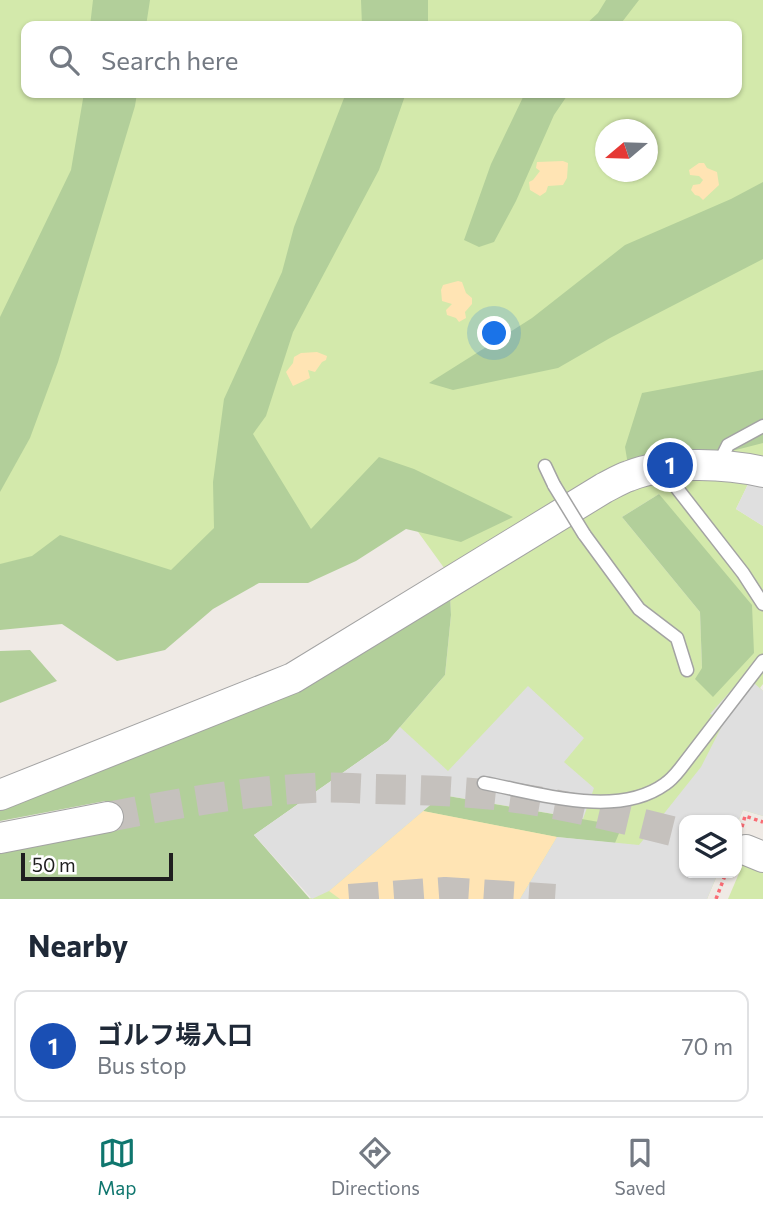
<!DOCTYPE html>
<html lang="en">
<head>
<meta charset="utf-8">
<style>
	body { margin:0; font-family:Commissioner,"Noto Sans JP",sans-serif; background:#f2f2f3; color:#1f2937 }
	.controls { position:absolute; right:21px; bottom:21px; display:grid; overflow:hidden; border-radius:14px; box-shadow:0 2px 5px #0004 }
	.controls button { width:63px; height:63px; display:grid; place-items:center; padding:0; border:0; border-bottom:2px solid #e0e1e3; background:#fff; color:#1f2937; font:35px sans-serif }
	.compass { position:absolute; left:595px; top:119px; width:63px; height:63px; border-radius:50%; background:#fff; box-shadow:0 2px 5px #0004; rotate:251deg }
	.scale { position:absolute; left:21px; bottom:18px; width:152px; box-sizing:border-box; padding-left:7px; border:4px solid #1f1f1f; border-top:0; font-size:19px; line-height:24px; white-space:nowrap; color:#1f1f1f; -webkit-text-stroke:5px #fff; paint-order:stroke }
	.you { position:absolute; left:495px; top:334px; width:24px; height:24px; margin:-18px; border:5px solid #fff; border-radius:50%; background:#1a73e8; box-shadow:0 0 0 10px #1a73e833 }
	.badge { display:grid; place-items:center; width:46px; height:46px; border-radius:50%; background:#0f766e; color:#fff; font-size:23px; font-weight:700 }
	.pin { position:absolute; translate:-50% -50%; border:4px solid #fff; box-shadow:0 2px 7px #0006 }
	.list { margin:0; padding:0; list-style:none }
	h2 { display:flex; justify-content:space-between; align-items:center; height:91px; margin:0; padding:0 28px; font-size:30px }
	h2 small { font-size:23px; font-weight:400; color:#747a83 }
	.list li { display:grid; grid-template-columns:46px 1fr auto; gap:21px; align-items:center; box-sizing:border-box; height:112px; margin:0 14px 14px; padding:0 14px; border:2px solid #e0e1e3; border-radius:14px }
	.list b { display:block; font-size:26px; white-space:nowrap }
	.list p { margin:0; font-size:23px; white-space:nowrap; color:#747a83 }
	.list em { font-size:23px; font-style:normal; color:#747a83 }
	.icon { flex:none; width:38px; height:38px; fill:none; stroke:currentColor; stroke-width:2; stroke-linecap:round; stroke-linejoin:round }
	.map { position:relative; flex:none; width:763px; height:899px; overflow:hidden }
	.search { position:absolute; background:#fff; box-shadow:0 2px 5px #0004; left:21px; right:21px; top:21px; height:77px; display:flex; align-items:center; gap:18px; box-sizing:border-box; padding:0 24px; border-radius:14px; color:#747a83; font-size:26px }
	.sheet { height:217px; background:#fff }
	nav { display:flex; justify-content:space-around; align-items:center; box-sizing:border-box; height:98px; border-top:2px solid #e0e1e3; background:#fff; font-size:19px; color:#747a83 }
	nav a { display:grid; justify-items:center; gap:4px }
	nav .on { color:#0f766e }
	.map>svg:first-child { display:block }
</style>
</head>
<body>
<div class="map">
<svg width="763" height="899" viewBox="0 0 763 899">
	<rect width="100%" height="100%" fill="#efeae5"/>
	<path fill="#d3e9ab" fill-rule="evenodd" d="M0,0h763v457l-43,-8 -273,123 -39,-54 -96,57 -312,19zM26,26h711v67h-711zM606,130h42v42h-42z
		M687,478l63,2 -14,29 27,17v158l-3,4 3,3v125l-20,-6 -6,14v-4h-53v53h34l-11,26h-397l78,-158 57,-66 6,-60 -1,-22 168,-102 33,-10zM659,494l95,159 -52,15 -2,-56 -78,-95z
		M743,864l20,7v28h-35z"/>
	<path fill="#b2cf9a" d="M93,0h57l-4,26h-56z
		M361,0h67v26h-66z
		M606,0h33l-20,26h-35l14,-13z
		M84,93h53l-2,13 -77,256 -28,76 -30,54v-175l71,-147z
		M346,93h60l-27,77 -86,162 -27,84 -13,18 58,95 68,-72 35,12 99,48 -52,25 -55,-13 -50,32 -48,22h-49l-46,26 -48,41 -48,11 -55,-37 -62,6v-66l32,-8 28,-21 111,35 43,-42 -1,-46 11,-83 58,-127 12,-45z
		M525,93h44l-15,22 -38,86 -22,41 -15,5 -15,-7 27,-76z
		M763,182v77l-153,79 -52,30 -105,22 -24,-7 103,-65 93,-73 106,-46z
		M763,370v73l-35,9 -100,13 -3,-18 17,-54z
		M659,494l93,111 2,48 -41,44 -18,-18 7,-11 -2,-56 -78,-95z
		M450,593l1,22 -6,60 -57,66 -134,94 56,64h-310v-47l111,-22 -6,-29 -105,20v-17z
		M30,650l27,31 -57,22v-52z
		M442,795l180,31 -7,17 -58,-6 -134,-26z"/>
	<path fill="#ffe4b4" d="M563,161l5,2 -1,15 -4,7 -15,1 -2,6 -6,4 -10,-6 -1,-8 4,-2 7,-9 -4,-3 1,-6z
		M699,163h5l3,5 10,4 2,13 -16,15 -4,-4 -4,-1 -4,-5 2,-5 7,-1 3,-4 -4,-4 -9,-1 -1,-5z
		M458,281l4,1 4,11 6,5v6l-7,8 1,6 -7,4 -3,-4 -9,-3 -1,-5 6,-6 -10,-3 -1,-11 2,-5z
		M317,352l10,4 -1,4 -4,2 -7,10 -7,-2 2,8 -17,8 -7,-14 7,-9 1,-6 7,-4z
		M423,811l134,26 -37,62h-180l-11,-8z"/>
	<path fill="#dfdfdf" d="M750,480l13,5v41l-27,-17z
		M745,675l18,16v125l-20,-6 -6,14v-4h-53v53h34l-11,26h-187l37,-62 82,8 62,-78 24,-47 -15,-6z
		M528,686l56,52 -20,24 30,26 -11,31 -141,-24 -113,96 -17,8 -58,-64 134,-94 12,-14 48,44z"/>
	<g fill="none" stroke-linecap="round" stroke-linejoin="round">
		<path stroke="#c5c1bd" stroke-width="30" stroke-dasharray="30 15" stroke-linecap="butt" d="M108,817c67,-13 136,-26 204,-29 20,-1 39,0 59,1 51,1 102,2 153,10 54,8 107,22 160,35
			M349,899l96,-7 110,7"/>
		<defs>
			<path id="service" d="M718,465l10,-20 35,-19
				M545,466l9,19
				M662,469l81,104 20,31
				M584,534l55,75 38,29 10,32
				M484,783c54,10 133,36 181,1 6,-4 11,-10 15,-15l83,-108"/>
			<path id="tertiary" d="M0,795l293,-117 311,-190c8,-4 16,-9 25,-12 37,-15 96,-13 134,-4
				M0,838l108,-21
				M746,850l17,7"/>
		</defs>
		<use href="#service" stroke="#a3a3a3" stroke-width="15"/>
		<use href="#tertiary" stroke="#a3a3a3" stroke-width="32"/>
		<path stroke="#f96c74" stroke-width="3.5" stroke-dasharray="3.5 3.5" stroke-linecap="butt" d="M742,827l3,-11 18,6
			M716,899l10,-26"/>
		<use href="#service" stroke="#fff" stroke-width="12"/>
		<use href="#tertiary" stroke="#fff" stroke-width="30"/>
		<defs>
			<path id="service-bridge" d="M554,485l30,49"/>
		</defs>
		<use href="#service-bridge" stroke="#a3a3a3" stroke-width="15" stroke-linecap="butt"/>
		<use href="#service-bridge" stroke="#fff" stroke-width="12"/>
	</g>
</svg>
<div class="controls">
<button><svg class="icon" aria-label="layers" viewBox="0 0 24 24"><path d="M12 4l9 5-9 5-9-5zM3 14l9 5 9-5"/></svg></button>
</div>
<svg class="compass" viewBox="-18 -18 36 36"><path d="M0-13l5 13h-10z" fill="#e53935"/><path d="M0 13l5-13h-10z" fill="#747a83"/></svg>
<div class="scale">50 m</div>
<div class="you"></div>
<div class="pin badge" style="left:670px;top:465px;background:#1a4fb4">1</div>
<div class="search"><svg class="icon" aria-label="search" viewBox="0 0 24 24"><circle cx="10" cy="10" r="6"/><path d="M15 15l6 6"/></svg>Search here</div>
</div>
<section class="sheet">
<h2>Nearby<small></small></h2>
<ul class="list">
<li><span class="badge" style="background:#1a4fb4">1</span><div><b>ゴルフ場入口</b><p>Bus stop</p></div><em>70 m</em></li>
</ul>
</section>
<nav>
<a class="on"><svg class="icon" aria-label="map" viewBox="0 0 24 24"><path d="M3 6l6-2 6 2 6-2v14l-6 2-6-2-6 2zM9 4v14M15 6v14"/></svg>Map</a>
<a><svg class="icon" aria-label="directions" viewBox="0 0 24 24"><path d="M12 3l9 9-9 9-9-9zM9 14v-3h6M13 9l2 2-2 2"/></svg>Directions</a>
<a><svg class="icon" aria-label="saved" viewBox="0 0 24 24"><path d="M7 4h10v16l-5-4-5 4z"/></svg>Saved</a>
</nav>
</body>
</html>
